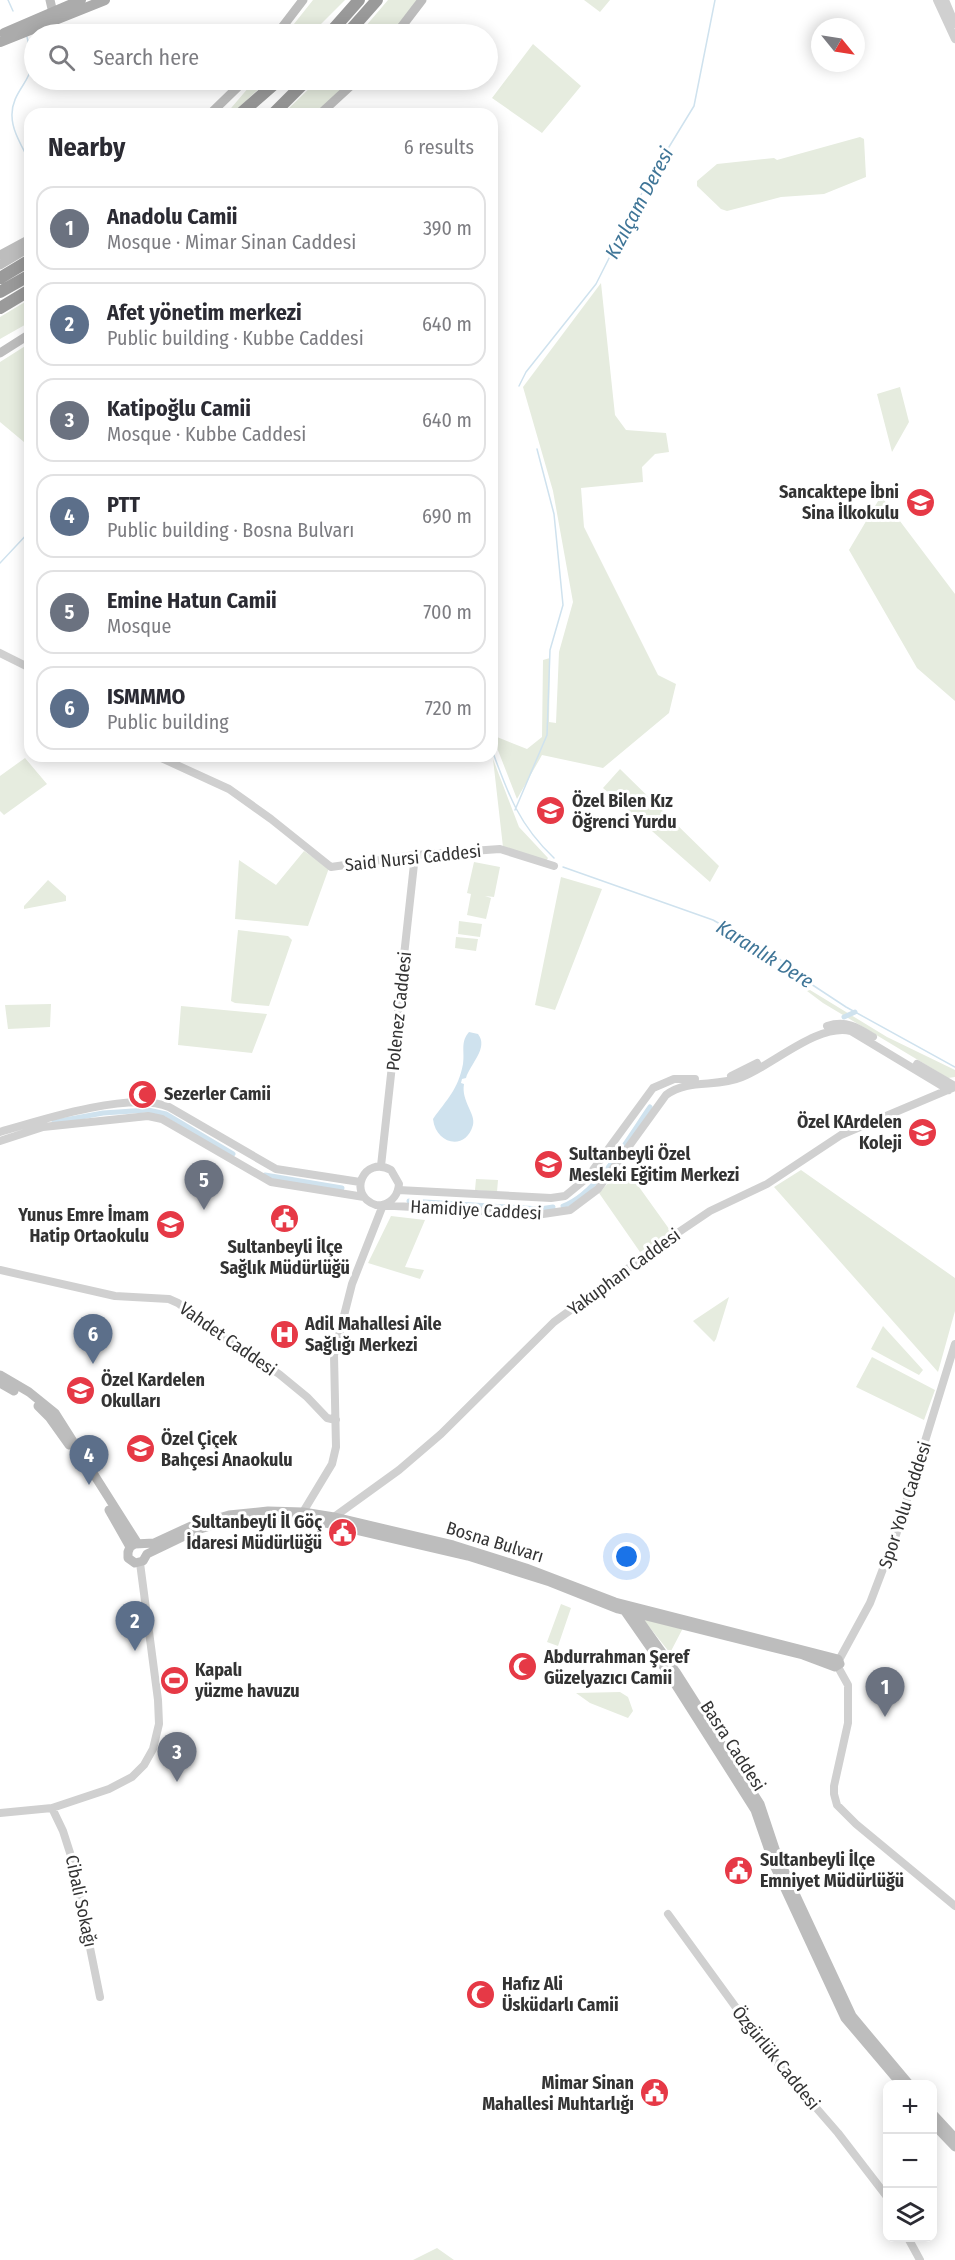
<!DOCTYPE html>
<html lang="en">
<head>
<meta charset="utf-8">
<style>
	body { margin:0; font-family:"Fira Sans Condensed",sans-serif; background:#f7f7f7; color:#2b2b33 }
	.controls { position:absolute; right:18px; bottom:18px; display:grid; overflow:hidden; border-radius:12px; box-shadow:0 3px 15px #0003 }
	.controls button { width:54px; height:54px; display:grid; place-items:center; padding:0; border:0; border-bottom:2px solid #e1e1e2; background:#fff; color:#2b2b33; font:30px sans-serif }
	.compass { position:absolute; left:811px; top:18px; width:54px; height:54px; border-radius:50%; background:#fff; box-shadow:0 3px 15px #0003; rotate:120deg }
	.you { position:absolute; left:627px; top:1557px; width:21px; height:21px; margin:-15px; border:4px solid #fff; border-radius:50%; background:#1a73e8; box-shadow:0 0 0 9px #1a73e833 }
	.badge { display:grid; place-items:center; width:39px; height:39px; border-radius:50%; background:#ea580c; color:#fff; font-size:20px; font-weight:700 }
	.pin { position:absolute; translate:-50% -50px; filter:drop-shadow(0 2px 3px #0008) }
	.pin::after { content:''; position:absolute; top:32px; width:21px; height:18px; background:inherit; clip-path:polygon(0 0,100% 0,50% 100%) }
	.list { margin:0; padding:0; list-style:none }
	h2 { display:flex; justify-content:space-between; align-items:center; height:78px; margin:0; padding:0 24px; font-size:26px }
	h2 small { font-size:20px; font-weight:400; color:#7c7c81 }
	.list li { display:grid; grid-template-columns:39px 1fr auto; gap:18px; align-items:center; box-sizing:border-box; height:84px; margin:0 12px 12px; padding:0 12px; border:2px solid #e1e1e2; border-radius:18px }
	.list b { display:block; font-size:22px; white-space:nowrap }
	.list p { margin:0; font-size:20px; white-space:nowrap; color:#7c7c81 }
	.list em { font-size:20px; font-style:normal; color:#7c7c81 }
	.icon { flex:none; width:33px; height:33px; fill:none; stroke:currentColor; stroke-width:2; stroke-linecap:round; stroke-linejoin:round }
	.map { position:relative; flex:none; width:955px; height:2260px; overflow:hidden }
	.search { position:absolute; background:#fff; box-shadow:0 3px 15px #0003; left:24px; top:24px; width:474px; height:66px; display:flex; align-items:center; gap:15px; box-sizing:border-box; padding:0 21px; border-radius:33px; color:#7c7c81; font-size:22px }
	.panel { position:absolute; background:#fff; box-shadow:0 3px 15px #0003; left:24px; top:108px; width:474px; height:654px; border-radius:18px }
	.map>svg:first-child { display:block }
</style>
</head>
<body>
<div class="map">
<svg width="955" height="2260" viewBox="0 0 955 2260">
	<rect width="100%" height="100%" fill="#fff"/>
	<path fill="#e6ecdf" d="M313,0h32l-34,34h-25z
		M388,0h29l-26,34h-32z
		M584,0h26l-10,12z
		M533,44l48,42 -39,47 -50,-35z
		M255,80h13l-36,34h-6z
		M318,80h34l-38,34h-31z
		M860,137l4,2 2,38 -42,17 -43,3 -54,14 -6,-2 -24,-23v-5l20,-17 57,-6 3,2z
		M601,283l14,132 11,15 40,3 3,19 -14,2 -13,13 1,15 -62,6 3,39 74,148 18,9 -7,29 -66,55 -61,-13 -25,44 -25,-64 35,14 15,-12 1,-77 7,-2 -1,64 7,1 3,-71 14,-50 -20,-111 -30,-104z
		M30,299v23l-30,17v-22z
		M30,343v104l-30,-25v-60z
		M900,387l9,35 -17,30 -15,-58z
		M881,496l74,98v107l-38,-33 -68,-118z
		M25,758l22,26 -43,31 -4,-4v-35z
		M493,759l26,68 29,31 -2,3 -43,-14z
		M620,769l99,97 -9,16 -107,-94z
		M304,851l25,17 -21,58 -73,-7 4,-59 37,25z
		M474,862l26,5 -6,30 -9,-1 6,2 -5,21 -19,-4 4,-21 -4,-1z
		M561,877l41,12 -47,121 -20,-5z
		M48,880l18,16v5l-42,8v-3z
		M459,921l23,3 -2,13 -22,-3z
		M238,930l50,6 4,4 -23,66 -34,-3 -4,-2z
		M456,937l22,2 -2,12 -21,-3z
		M810,990l77,47 68,33v7l-7,1 -125,-75 -16,-12z
		M51,1004l-1,23 -42,2 -3,-24z
		M181,1006l86,8 -15,39 -74,-8z
		M624,1166l48,67 -32,19 -41,-59z
		M801,1170l154,108v33l-17,61 -164,-185z
		M476,1179l22,1 -1,12 -22,-2z
		M391,1216l34,4 -20,47 19,3 -4,9 -52,-16z
		M729,1297l-13,42 -2,3 -21,-21z
		M883,1326l40,44 -4,5 -48,-26z
		M872,1357l63,33 -11,30 -68,-33z
		M561,1604l10,4 -13,38 -11,-4z
		M643,1619l40,9 -13,25z
		M620,1692l8,5 5,14 -5,7 -38,-15 -14,-10z
		M437,2248l17,12h-41z"/>
	<path fill="#cfe2ee" d="M469,1032l9,2c11,14 -8,30 -12,44l-4,1 -1,4 3,1c-3,17 12,30 9,41 -7,26 -37,20 -40,-6 14,-20 25,-29 30,-55 2,-12 -3,-22 6,-32z"/>
	<g fill="none" stroke-linecap="round" stroke-linejoin="round">
		<path stroke="#cfe2ee" stroke-width="1.5" d="M8,0l5,11
			M27,37c2,9 6,18 5,28 -2,17 -21,29 -20,51 0,16 12,33 18,47
			M519,386l7,-14 70,-88 51,-101 47,-77 21,-106
			M0,563l30,-32
			M492,750c16,44 27,75 62,108
			M515,810l32,-75 3,-85 13,-45 -9,-91 -17,-65
			M563,867l150,53 59,33 36,29 38,25 109,60"/>
		<path stroke="#cfe2ee" stroke-width="5" d="M844,1017l11,-5
			M54,1122l49,-9 45,-3 18,4 67,40
			M265,1175l77,13
			M409,1201l131,8 13,-2
			M563,1206c34,-12 66,-69 87,-99"/>
		<path stroke="#d0d0d0" stroke-width="8" d="M937,0l18,39
			M945,0l10,24
			M0,653l30,15
			M157,756l72,33 42,30 60,48 84,-12 85,-6 54,17
			M827,1026c19,-6 30,1 46,11
			M917,1064l38,22
			M731,1076l26,-13
			M0,1132c40,-12 130,-41 169,-25l107,62 84,13
			M0,1141l43,-14 105,-11 14,3 109,63 93,15
			M381,1166l34,-311
			M398,1190l153,8 14,-2 22,-18 66,-90 21,-9h21
			M383,1205c10,-4 15,-10 16,-21l-8,-14c-27,-15 -45,25 -15,35l167,9 27,-4 28,-21 68,-94c23,-17 50,-7 76,-18 31,-12 76,-54 109,-46l98,59
			M0,1270l115,26 54,3 9,4 62,46 39,25 28,23 20,21 9,2
			M303,1512l29,-48 4,-17 -2,-92 18,-71 31,-79
			M334,1517l65,-47 42,-36 113,-112 119,-86 37,-25 57,-27 74,-49 114,-48
			M839,1660l31,-57 27,-71 58,-188
			M838,1667l10,18v38l-14,63v8l3,11 19,19 99,82
			M52,1808l11,23 9,28 28,138
			M0,1813l52,-5 57,-19 23,-12 12,-12 9,-16 6,-25 -1,-24 -18,-137
			M668,1914l104,143 66,76 50,65
			M908,2238l12,22"/>
		<path stroke="#bdbdbd" stroke-width="9" d="M50,0l3,13
			M277,34l26,-34
			M396,34l26,-34
			M210,114l35,-34
			M320,114l37,-34
			M0,255l30,-16
			M0,265l30,-18
			M0,353l30,-19
			M0,1375l29,17 26,21 83,131
			M0,1383l14,8
			M38,1406l11,11 20,28
			M109,1510l21,37
			M130,1547l5,-3 19,-1 37,-17 38,-11 39,-4 35,1 31,5 119,28 73,23 89,34 223,57 2,5 -5,3 -32,-12 -185,-46 -68,-27 -82,-26 -155,-36 -52,-3 -38,5 -26,8 -50,24
			M130,1547l-2,5v6l7,5 8,-2 4,-7
			M624,1610l46,66 85,134 19,55 71,153 56,66
			M632,1610l44,62 84,132 17,51 75,161 57,68
			M932,2113l23,25
			M932,2123l23,24"/>
		<path stroke="#ababab" stroke-width="10" d="M4,33l77,-33
			M0,42l105,-42"/>
		<path stroke="#9a9a9a" stroke-width="12" d="M329,34l30,-34
			M347,34l30,-34
			M240,114l39,-34
			M273,114l34,-34
			M0,278l30,-18
			M0,292l30,-17
			M0,308l30,-18"/>
	</g>
	<defs>
		<symbol id="school-disc" viewBox="-11 -11 22 22"><circle r="9.5" fill="#e63946" stroke="#fff"/><path d="M0-5L7-2L0 1L-7-2ZM-4 1L0 2.5L4 1V4Q0 6-4 4Z" fill="#fff"/></symbol>
		<symbol id="mosque-disc" viewBox="-11 -11 22 22"><circle r="9.5" fill="#e63946" stroke="#fff"/><path d="M3.5-4.9A6 6 0 1 0 3.5 4.9A5 5 0 1 1 3.5-4.9Z" fill="#fff"/></symbol>
		<symbol id="civic-disc" viewBox="-11 -11 22 22"><circle r="9.5" fill="#e63946" stroke="#fff"/><path d="M-.6-6.5H3V-4.5H.6V-3L4-1V1h2V6H-6V1h2V-1L-.6-3ZM-1.2 2.5V6h2.4V2.5Z" fill="#fff"/></symbol>
		<symbol id="hospital-disc" viewBox="-11 -11 22 22"><circle r="9.5" fill="#e63946" stroke="#fff"/><path d="M-5-5h3v3.5h4V-5h3V5h-3V1.5h-4V5h-3Z" fill="#fff"/></symbol>
		<symbol id="stadium-disc" viewBox="-11 -11 22 22"><circle r="9.5" fill="#e63946" stroke="#fff"/><path d="M0-5a6.5 5 0 1 0 0 10a6.5 5 0 1 0 0-10ZM-3.5-1.8h7v3.6h-7Z" fill="#fff"/></symbol>
	</defs>
	<g fill-rule="evenodd">
		<use href="#school-disc" x="904" y="486" width="33" height="33"/>
		<use href="#school-disc" x="534" y="794" width="33" height="33"/>
		<use href="#mosque-disc" x="126" y="1078" width="33" height="33"/>
		<use href="#school-disc" x="906" y="1116" width="33" height="33"/>
		<use href="#school-disc" x="532" y="1148" width="33" height="33"/>
		<use href="#civic-disc" x="268" y="1202" width="33" height="33"/>
		<use href="#school-disc" x="154" y="1208" width="33" height="33"/>
		<use href="#hospital-disc" x="268" y="1318" width="33" height="33"/>
		<use href="#school-disc" x="64" y="1374" width="33" height="33"/>
		<use href="#school-disc" x="124" y="1432" width="33" height="33"/>
		<use href="#civic-disc" x="326" y="1516" width="33" height="33"/>
		<use href="#mosque-disc" x="506" y="1650" width="33" height="33"/>
		<use href="#stadium-disc" x="158" y="1664" width="33" height="33"/>
		<use href="#civic-disc" x="722" y="1854" width="33" height="33"/>
		<use href="#mosque-disc" x="464" y="1978" width="33" height="33"/>
		<use href="#civic-disc" x="638" y="2076" width="33" height="33"/>
	</g>
	<g text-anchor="middle" stroke-width="6" stroke-linejoin="round" paint-order="stroke">
		<g font-size="18" font-weight="bold" fill="#333" stroke="#fff" text-anchor="start">
			<text x="899" y="498" text-anchor="end">Sancaktepe İbni<tspan x="899" dy="21">Sina İlkokulu</tspan></text>
			<text x="572" y="807">Özel Bilen Kız<tspan x="572" dy="21">Öğrenci Yurdu</tspan></text>
			<text x="164" y="1100">Sezerler Camii</text>
			<text x="902" y="1128" text-anchor="end">Özel KArdelen<tspan x="902" dy="21">Koleji</tspan></text>
			<text x="569" y="1160">Sultanbeyli Özel<tspan x="569" dy="21">Mesleki Eğitim Merkezi</tspan></text>
			<text x="149" y="1221" text-anchor="end">Yunus Emre İmam<tspan x="149" dy="21">Hatip Ortaokulu</tspan></text>
			<text x="285" y="1253" text-anchor="middle">Sultanbeyli İlçe<tspan x="285" dy="21">Sağlık Müdürlüğü</tspan></text>
			<text x="305" y="1330">Adil Mahallesi Aile<tspan x="305" dy="21">Sağlığı Merkezi</tspan></text>
			<text x="101" y="1386">Özel Kardelen<tspan x="101" dy="21">Okulları</tspan></text>
			<text x="161" y="1445">Özel Çiçek<tspan x="161" dy="21">Bahçesi Anaokulu</tspan></text>
			<text x="322" y="1528" text-anchor="end">Sultanbeyli İl Göç<tspan x="322" dy="21">İdaresi Müdürlüğü</tspan></text>
			<text x="544" y="1663">Abdurrahman Şeref<tspan x="544" dy="21">Güzelyazıcı Camii</tspan></text>
			<text x="195" y="1676">Kapalı<tspan x="195" dy="21">yüzme havuzu</tspan></text>
			<text x="760" y="1866">Sultanbeyli İlçe<tspan x="760" dy="21">Emniyet Müdürlüğü</tspan></text>
			<text x="502" y="1990">Hafız Ali<tspan x="502" dy="21">Üsküdarlı Camii</tspan></text>
			<text x="634" y="2089" text-anchor="end">Mimar Sinan<tspan x="634" dy="21">Mahallesi Muhtarlığı</tspan></text>
		</g>
		<g font-size="18" fill="#333" stroke="#fff">
			<text transform="translate(413 858) rotate(-6)" y="6">Said Nursi Caddesi</text>
			<text transform="translate(399 1011) rotate(-84)" y="6">Polenez Caddesi</text>
			<text transform="translate(476 1210) rotate(3)" y="6">Hamidiye Caddesi</text>
			<text transform="translate(624 1272) rotate(-36)" y="6">Yakuphan Caddesi</text>
			<text transform="translate(228 1339) rotate(35)" y="6">Vahdet Caddesi</text>
			<text transform="translate(905 1505) rotate(-72)" y="6">Spor Yolu Caddesi</text>
			<text transform="translate(495 1542) rotate(17)" y="6">Bosna Bulvarı</text>
			<text transform="translate(733 1746) rotate(57)" y="6">Basra Caddesi</text>
			<text transform="translate(81 1901) rotate(78)" y="6">Cibali Sokağı</text>
			<text transform="translate(776 2058) rotate(51)" y="6">Özgürlük Caddesi</text>
		</g>
		<g font-size="20" font-style="italic" fill="#3f7597" stroke="#fff">
			<text transform="translate(639 203) rotate(-62)" y="7">Kızılçam Deresi</text>
			<text transform="translate(765 954) rotate(32)" y="7">Karanlık Dere</text>
		</g>
	</g>
</svg>
<div class="controls">
<button>+</button>
<button>−</button>
<button><svg class="icon" aria-label="layers" viewBox="0 0 24 24"><path d="M12 4l9 5-9 5-9-5zM3 14l9 5 9-5"/></svg></button>
</div>
<svg class="compass" viewBox="-18 -18 36 36"><path d="M0-13l5 13h-10z" fill="#e53935"/><path d="M0 13l5-13h-10z" fill="#7c7c81"/></svg>
<div class="you"></div>
<div class="pin badge" style="left:885px;top:1717px;background:#6b7280">1</div>
<div class="pin badge" style="left:135px;top:1651px;background:#5c6f8a">2</div>
<div class="pin badge" style="left:177px;top:1782px;background:#6b7280">3</div>
<div class="pin badge" style="left:89px;top:1485px;background:#5c6f8a">4</div>
<div class="pin badge" style="left:204px;top:1210px;background:#6b7280">5</div>
<div class="pin badge" style="left:93px;top:1364px;background:#5c6f8a">6</div>
<div class="search"><svg class="icon" aria-label="search" viewBox="0 0 24 24"><circle cx="10" cy="10" r="6"/><path d="M15 15l6 6"/></svg>Search here</div>
<section class="panel">
<h2>Nearby<small>6 results</small></h2>
<ul class="list">
<li><span class="badge" style="background:#6b7280">1</span><div><b>Anadolu Camii</b><p>Mosque · Mimar Sinan Caddesi</p></div><em>390 m</em></li>
<li><span class="badge" style="background:#5c6f8a">2</span><div><b>Afet yönetim merkezi</b><p>Public building · Kubbe Caddesi</p></div><em>640 m</em></li>
<li><span class="badge" style="background:#6b7280">3</span><div><b>Katipoğlu Camii</b><p>Mosque · Kubbe Caddesi</p></div><em>640 m</em></li>
<li><span class="badge" style="background:#5c6f8a">4</span><div><b>PTT</b><p>Public building · Bosna Bulvarı</p></div><em>690 m</em></li>
<li><span class="badge" style="background:#6b7280">5</span><div><b>Emine Hatun Camii</b><p>Mosque</p></div><em>700 m</em></li>
<li><span class="badge" style="background:#5c6f8a">6</span><div><b>ISMMMO</b><p>Public building</p></div><em>720 m</em></li>
</ul>
</section>
</div>
</body>
</html>
